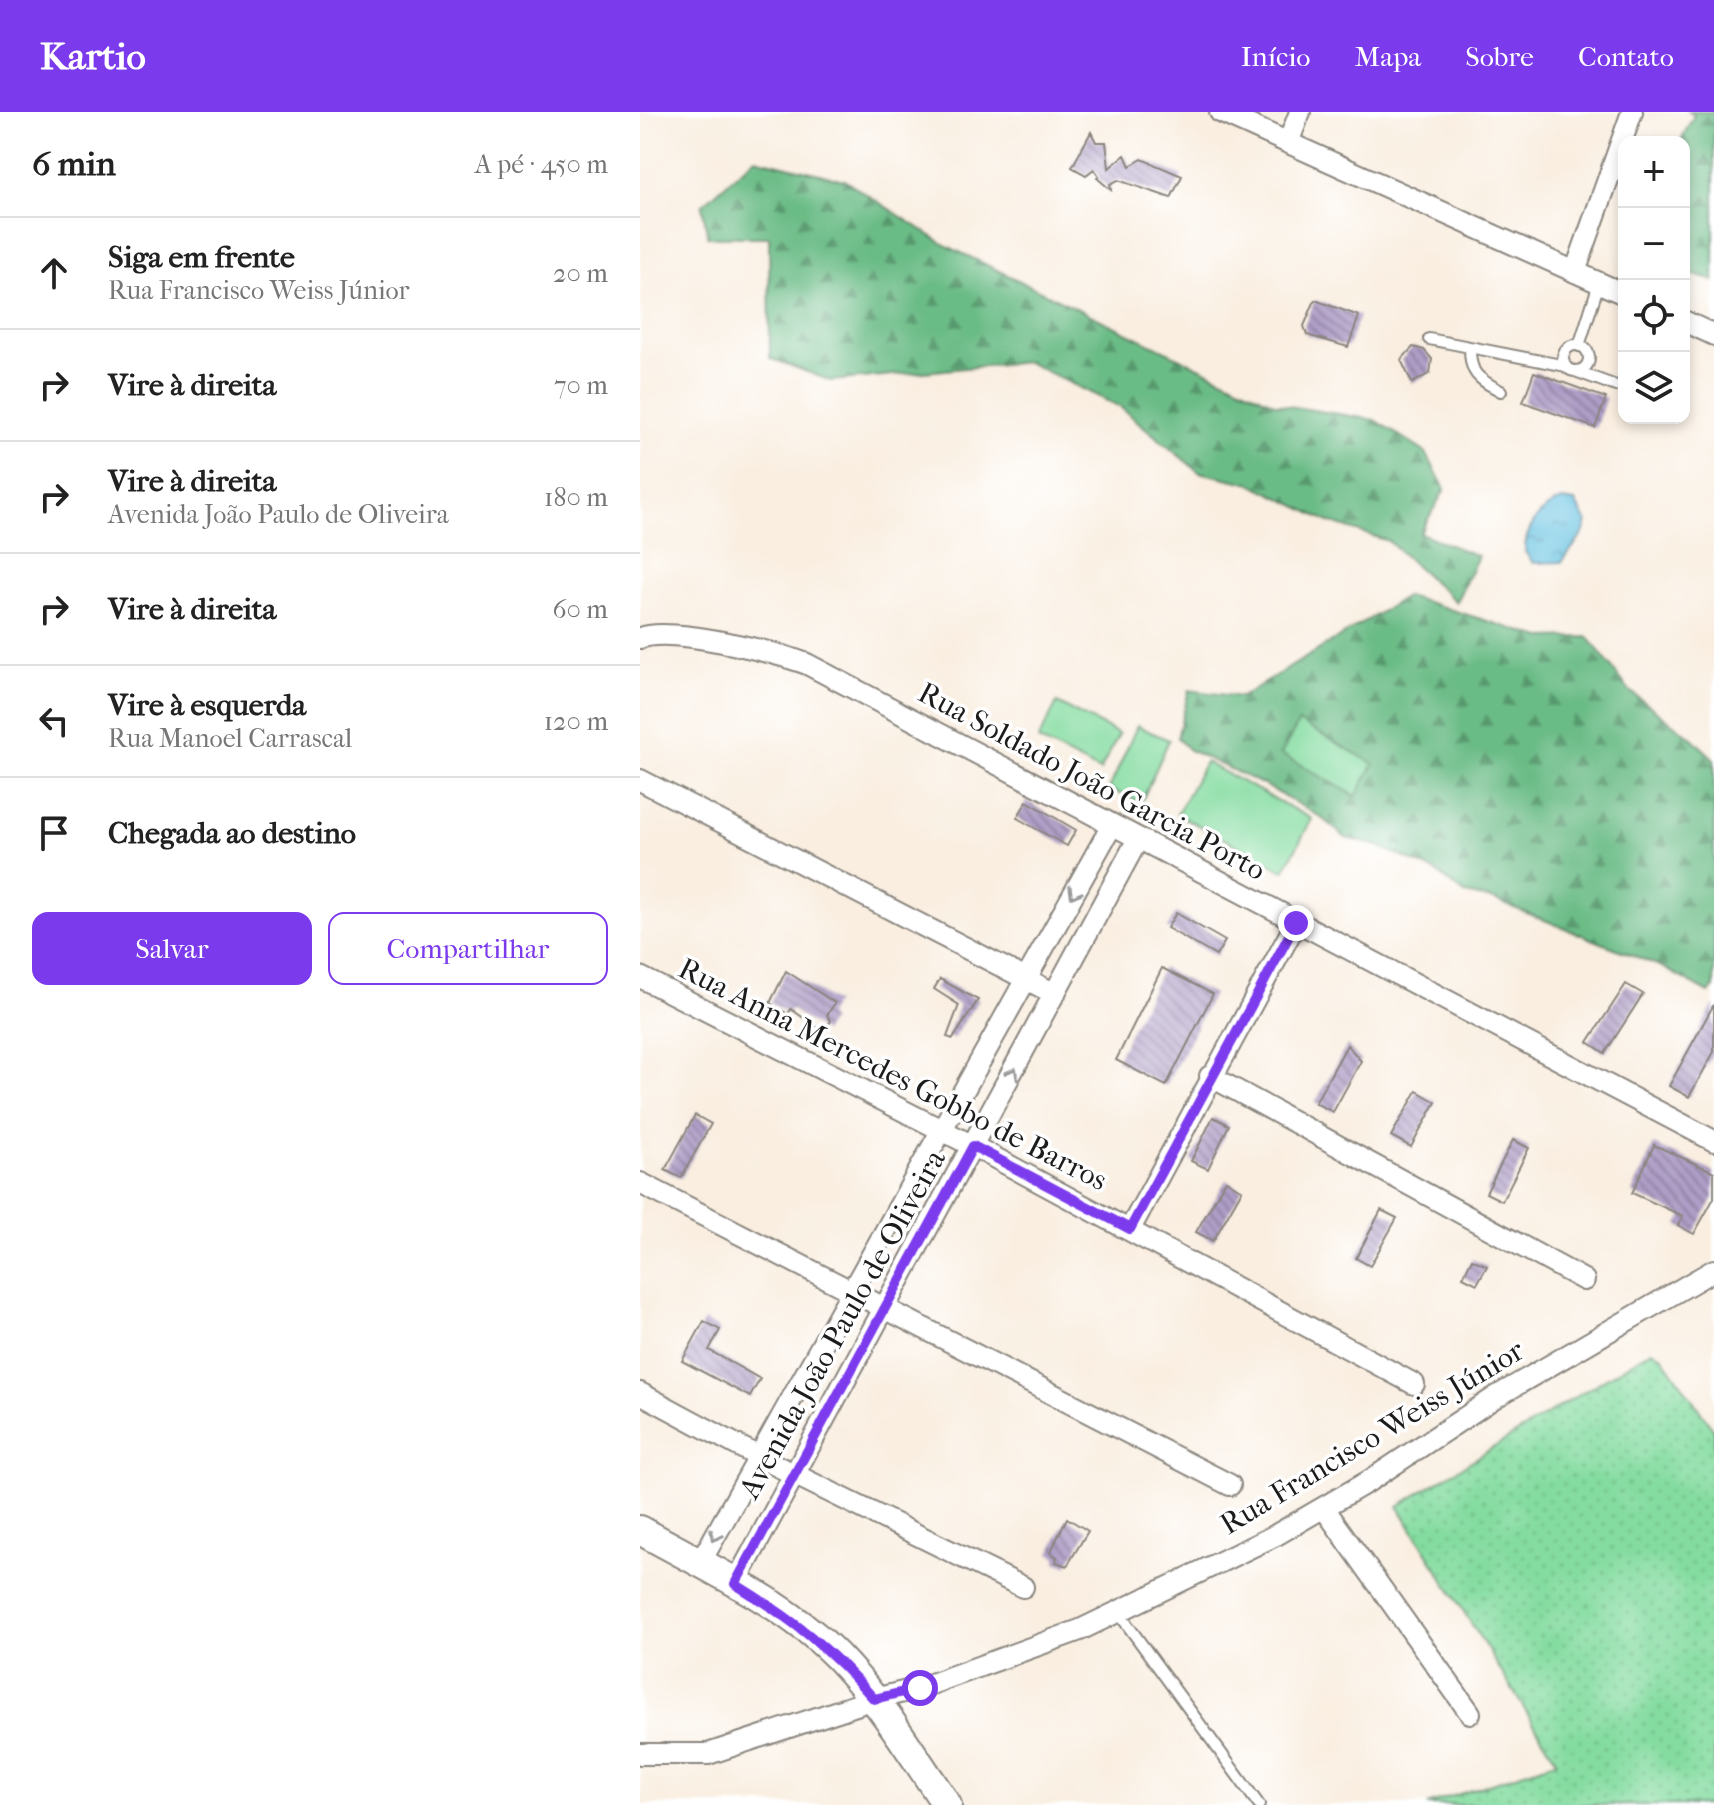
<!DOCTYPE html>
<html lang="pt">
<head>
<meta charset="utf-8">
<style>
	body { margin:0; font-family:"IM FELL French Canon",serif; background:#f2f2f2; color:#222 }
	.controls { position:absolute; right:24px; top:24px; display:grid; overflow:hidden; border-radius:16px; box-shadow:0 4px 12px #0003 }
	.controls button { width:72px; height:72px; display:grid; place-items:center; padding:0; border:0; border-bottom:2px solid #e0e0e0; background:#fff; color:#222; font:40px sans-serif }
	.stop { position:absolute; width:24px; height:24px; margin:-18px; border:6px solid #7c3aed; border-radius:50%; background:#fff }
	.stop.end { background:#7c3aed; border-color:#fff; box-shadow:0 2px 8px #0008 }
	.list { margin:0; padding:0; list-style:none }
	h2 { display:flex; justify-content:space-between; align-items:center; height:104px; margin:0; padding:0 32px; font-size:34px }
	h2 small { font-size:26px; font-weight:400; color:#767676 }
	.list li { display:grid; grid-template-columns:52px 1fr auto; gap:24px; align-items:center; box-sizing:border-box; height:112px; padding:0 32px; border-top:2px solid #e0e0e0 }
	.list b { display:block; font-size:30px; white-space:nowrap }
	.list p { margin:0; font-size:26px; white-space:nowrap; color:#767676 }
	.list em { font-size:26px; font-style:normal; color:#767676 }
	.actions { display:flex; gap:16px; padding:24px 32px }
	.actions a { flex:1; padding:18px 0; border:2px solid #7c3aed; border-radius:16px; text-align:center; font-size:28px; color:#7c3aed }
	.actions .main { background:#7c3aed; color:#fff }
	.icon { flex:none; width:44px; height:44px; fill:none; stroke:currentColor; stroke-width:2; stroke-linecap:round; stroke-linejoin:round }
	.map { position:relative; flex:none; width:1074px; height:1693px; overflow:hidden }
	header { display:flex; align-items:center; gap:48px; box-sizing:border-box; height:112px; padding:0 40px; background:#7c3aed; color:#fff }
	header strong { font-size:38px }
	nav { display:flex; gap:44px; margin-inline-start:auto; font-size:28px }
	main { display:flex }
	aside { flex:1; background:#fff }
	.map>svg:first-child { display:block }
</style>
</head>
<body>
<header>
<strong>Kartio</strong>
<nav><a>Início</a><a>Mapa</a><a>Sobre</a><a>Contato</a></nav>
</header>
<main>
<aside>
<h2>6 min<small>A pé · 450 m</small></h2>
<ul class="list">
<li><svg class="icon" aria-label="ahead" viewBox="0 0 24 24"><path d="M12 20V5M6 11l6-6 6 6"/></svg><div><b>Siga em frente</b><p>Rua Francisco Weiss Júnior</p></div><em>20 m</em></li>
<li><svg class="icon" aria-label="right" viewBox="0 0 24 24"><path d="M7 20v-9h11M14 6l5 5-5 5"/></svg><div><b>Vire à direita</b></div><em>70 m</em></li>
<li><svg class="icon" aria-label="right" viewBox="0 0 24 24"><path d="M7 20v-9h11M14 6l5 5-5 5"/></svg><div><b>Vire à direita</b><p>Avenida João Paulo de Oliveira</p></div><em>180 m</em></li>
<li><svg class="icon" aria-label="right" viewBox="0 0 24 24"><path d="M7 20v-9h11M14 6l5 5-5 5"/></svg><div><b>Vire à direita</b></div><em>60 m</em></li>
<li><svg class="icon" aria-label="left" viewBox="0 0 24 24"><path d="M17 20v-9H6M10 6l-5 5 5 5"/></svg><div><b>Vire à esquerda</b><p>Rua Manoel Carrascal</p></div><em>120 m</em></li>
<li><svg class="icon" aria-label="arrive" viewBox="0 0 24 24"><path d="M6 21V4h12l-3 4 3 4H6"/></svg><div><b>Chegada ao destino</b></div></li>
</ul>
<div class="actions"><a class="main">Salvar</a><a>Compartilhar</a></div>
</aside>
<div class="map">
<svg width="1074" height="1693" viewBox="0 0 1074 1693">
	<defs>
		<pattern id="grass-dots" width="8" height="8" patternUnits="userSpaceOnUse" patternTransform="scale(2)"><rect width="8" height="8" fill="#84dca0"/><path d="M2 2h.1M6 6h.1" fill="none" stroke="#71bc89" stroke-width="1.8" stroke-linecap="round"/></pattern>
		<pattern id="forest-firs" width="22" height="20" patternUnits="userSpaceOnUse" patternTransform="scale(2)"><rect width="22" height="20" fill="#6bbc86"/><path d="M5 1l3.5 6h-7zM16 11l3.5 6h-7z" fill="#57986d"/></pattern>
		<pattern id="water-ripples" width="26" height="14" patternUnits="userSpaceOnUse" patternTransform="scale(2)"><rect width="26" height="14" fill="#63c1e1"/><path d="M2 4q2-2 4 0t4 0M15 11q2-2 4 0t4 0" fill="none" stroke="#55a5c0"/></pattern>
		<pattern id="building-back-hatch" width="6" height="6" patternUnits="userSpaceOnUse" patternTransform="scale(2)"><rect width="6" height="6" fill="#ae9dc6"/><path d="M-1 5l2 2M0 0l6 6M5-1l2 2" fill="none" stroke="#8d7fa0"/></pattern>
	</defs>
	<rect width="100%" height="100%" fill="#fff"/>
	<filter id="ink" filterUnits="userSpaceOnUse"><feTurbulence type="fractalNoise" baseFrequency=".0125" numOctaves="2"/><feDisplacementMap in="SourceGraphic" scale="16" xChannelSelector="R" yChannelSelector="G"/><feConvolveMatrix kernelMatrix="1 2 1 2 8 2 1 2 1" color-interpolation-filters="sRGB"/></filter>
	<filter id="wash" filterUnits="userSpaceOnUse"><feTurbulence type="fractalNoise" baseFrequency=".006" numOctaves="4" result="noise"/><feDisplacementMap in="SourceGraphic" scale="32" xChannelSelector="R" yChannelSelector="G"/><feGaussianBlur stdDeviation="1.8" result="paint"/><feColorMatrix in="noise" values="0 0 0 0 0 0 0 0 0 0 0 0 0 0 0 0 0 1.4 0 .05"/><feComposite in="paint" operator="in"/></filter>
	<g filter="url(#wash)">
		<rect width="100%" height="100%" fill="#f9eee0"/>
		<path fill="url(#grass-dots)" stroke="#507c5e" stroke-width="2" d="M1012,1238l10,6 52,74v375h-287l130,-44 -159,-255z"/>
		<path fill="url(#forest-firs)" stroke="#446c51" stroke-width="2" d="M1049,0h25v169l-30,-9v-130h-4l14,-27z
			M115,46l89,22 103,66 329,158 99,16 51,33 19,36 -25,44 58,23 -22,46 -68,-61 -59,-19 -77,-38 -53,-12 -79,-65 -93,-45 -196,19 -61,-23 -1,-121h-61l-6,-32z
			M767,484l135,42 46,-1 42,54 62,47 22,21v229l-5,5 -47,-26 -168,-67 -29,-6 -30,-23 -57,-25 -32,-8 -27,-22 -57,-32 -73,-34 -12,-12 12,-48 52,7z"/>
		<path fill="#84dca0" stroke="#507c5e" stroke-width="2" d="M417,591l62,31 -19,37 -62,-31z
			M659,610l75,42 -18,32 -75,-42z
			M497,614l32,14 -28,63 -32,-14z
			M565,650l107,57 -28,52 -107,-57z"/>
		<path fill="url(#water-ripples)" stroke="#406e7e" stroke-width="2" d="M921,388l14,2 12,20 -4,12 -21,28 -29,1 -8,-11c-1,-22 16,-45 36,-52z"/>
		<g id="blocks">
			<path fill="url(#building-back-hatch)" d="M451,20l5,10h10l3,26 16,-13 5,11 12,-7 40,17 -11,22 -53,-18 -8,4 1,6 -14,-12 2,-2 -5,-7 -8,6 -14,-8z
				M675,188l44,16 -11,31 -41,-12 -3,-9z
				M773,235l11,3 8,9 -2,14 -18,10 -11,-23z
				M894,260l72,26 -11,30 -72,-26z
				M387,689l49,29 -9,16 -50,-28z
				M536,801l49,28 -9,15 -49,-28z
				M522,856l51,26 -47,92 -50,-26z
				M146,859l49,32 -8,12 4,6 -8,11 -32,-23 -3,5 -18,-11z
				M300,867l38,21 -25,39 -6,-2 12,-32 -25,-16z
				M986,872l17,10 -38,59 -17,-11z
				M1074,892v48l-25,45 -20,-11z
				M707,933l14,16 -28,51 -18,-9z
				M777,979l19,11 -25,45 -20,-11z
				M55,1003l16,9 -30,54 -16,-8z
				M573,1005l16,8 -21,44 -17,-8z
				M873,1028l16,8 -27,53 -16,-8z
				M1014,1033l60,27v26l-20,36 -16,-9 5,-9 -51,-23z
				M586,1068l16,10 -29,51 -17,-9z
				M741,1098l16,8 -27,48 -14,-8z
				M832,1147l15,7 -10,18 -14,-7z
				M64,1209l16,9 -11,20 51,29 -10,18 -68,-36z
				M427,1406l21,13 -21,35 -11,-4 1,-5 -7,-4z"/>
		</g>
	</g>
	<g filter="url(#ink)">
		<use href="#blocks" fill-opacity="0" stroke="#8a857e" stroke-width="2"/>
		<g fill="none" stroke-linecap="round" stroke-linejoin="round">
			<defs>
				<path id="service" d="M789,227l137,27
					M923 246a13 13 0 1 1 26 0a13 13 0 1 1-26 0Z
					M939,234l20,-63
					M830,237c0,26 9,30 31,42
					M935,259l41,15
					M478,1500l141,193"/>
				<path id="minor" d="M580,0l404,182
					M648,31l12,-31
					M935,160l57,-160
					M1044,209l30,14
					M0,526c30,-12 135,14 167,26l907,477
					M0,668l415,214
					M0,865l333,169 441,238
					M570,964l374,204
					M0,1071l590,302
					M490,1117l166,-306
					M0,1281l119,64 264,130
					M684,1396l146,205
					M60,1451l412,-738
					M95,1472l403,-745
					M0,1642h68l166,-55 46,-11 160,-58 196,-95 93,-54 125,-83 220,-128"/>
				<path id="secondary" d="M0,1418c66,37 144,72 197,126 43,44 75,98 110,149"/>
			</defs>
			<use href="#service" stroke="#8a857e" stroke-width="14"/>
			<use href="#minor" stroke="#8a857e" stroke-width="24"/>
			<use href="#secondary" stroke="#8a857e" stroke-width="32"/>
			<use href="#service" stroke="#fff" stroke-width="10"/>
			<use href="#minor" stroke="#fff" stroke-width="20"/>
			<use href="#secondary" stroke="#fff" stroke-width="28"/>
		</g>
		<defs><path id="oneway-chevron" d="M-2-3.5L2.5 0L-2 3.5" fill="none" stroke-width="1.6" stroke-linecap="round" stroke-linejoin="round" transform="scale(2)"/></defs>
		<g stroke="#999">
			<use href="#oneway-chevron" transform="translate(434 781) rotate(119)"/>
			<use href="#oneway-chevron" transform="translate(373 961) rotate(-62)"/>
			<use href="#oneway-chevron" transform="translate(75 1424) rotate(119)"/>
		</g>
	</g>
	<g fill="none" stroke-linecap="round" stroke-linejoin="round" filter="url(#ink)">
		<path stroke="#7c3aed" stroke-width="10" d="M280,1576l-46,11c-44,-51 -82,-80 -139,-115l238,-438 157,83 166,-306"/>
	</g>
	<g text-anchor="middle" stroke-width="7" stroke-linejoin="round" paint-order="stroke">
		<g font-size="30" fill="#1c1c1c" stroke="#fff">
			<text transform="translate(452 669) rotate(28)" y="10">Rua Soldado João Garcia Porto</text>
			<text transform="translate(253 962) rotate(27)" y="10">Rua Anna Mercedes Gobbo de Barros</text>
			<text transform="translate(202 1212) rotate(-61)" y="10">Avenida João Paulo de Oliveira</text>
			<text transform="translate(732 1325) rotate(-31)" y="10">Rua Francisco Weiss Júnior</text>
		</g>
	</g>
</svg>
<div class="controls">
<button>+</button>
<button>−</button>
<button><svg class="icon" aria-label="locate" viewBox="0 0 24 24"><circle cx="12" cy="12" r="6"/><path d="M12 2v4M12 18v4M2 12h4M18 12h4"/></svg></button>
<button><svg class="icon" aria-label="layers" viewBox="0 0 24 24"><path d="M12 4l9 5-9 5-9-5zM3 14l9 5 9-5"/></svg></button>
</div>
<div class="stop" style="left:280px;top:1576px"></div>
<div class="stop end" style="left:656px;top:811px"></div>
</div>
</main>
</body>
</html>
